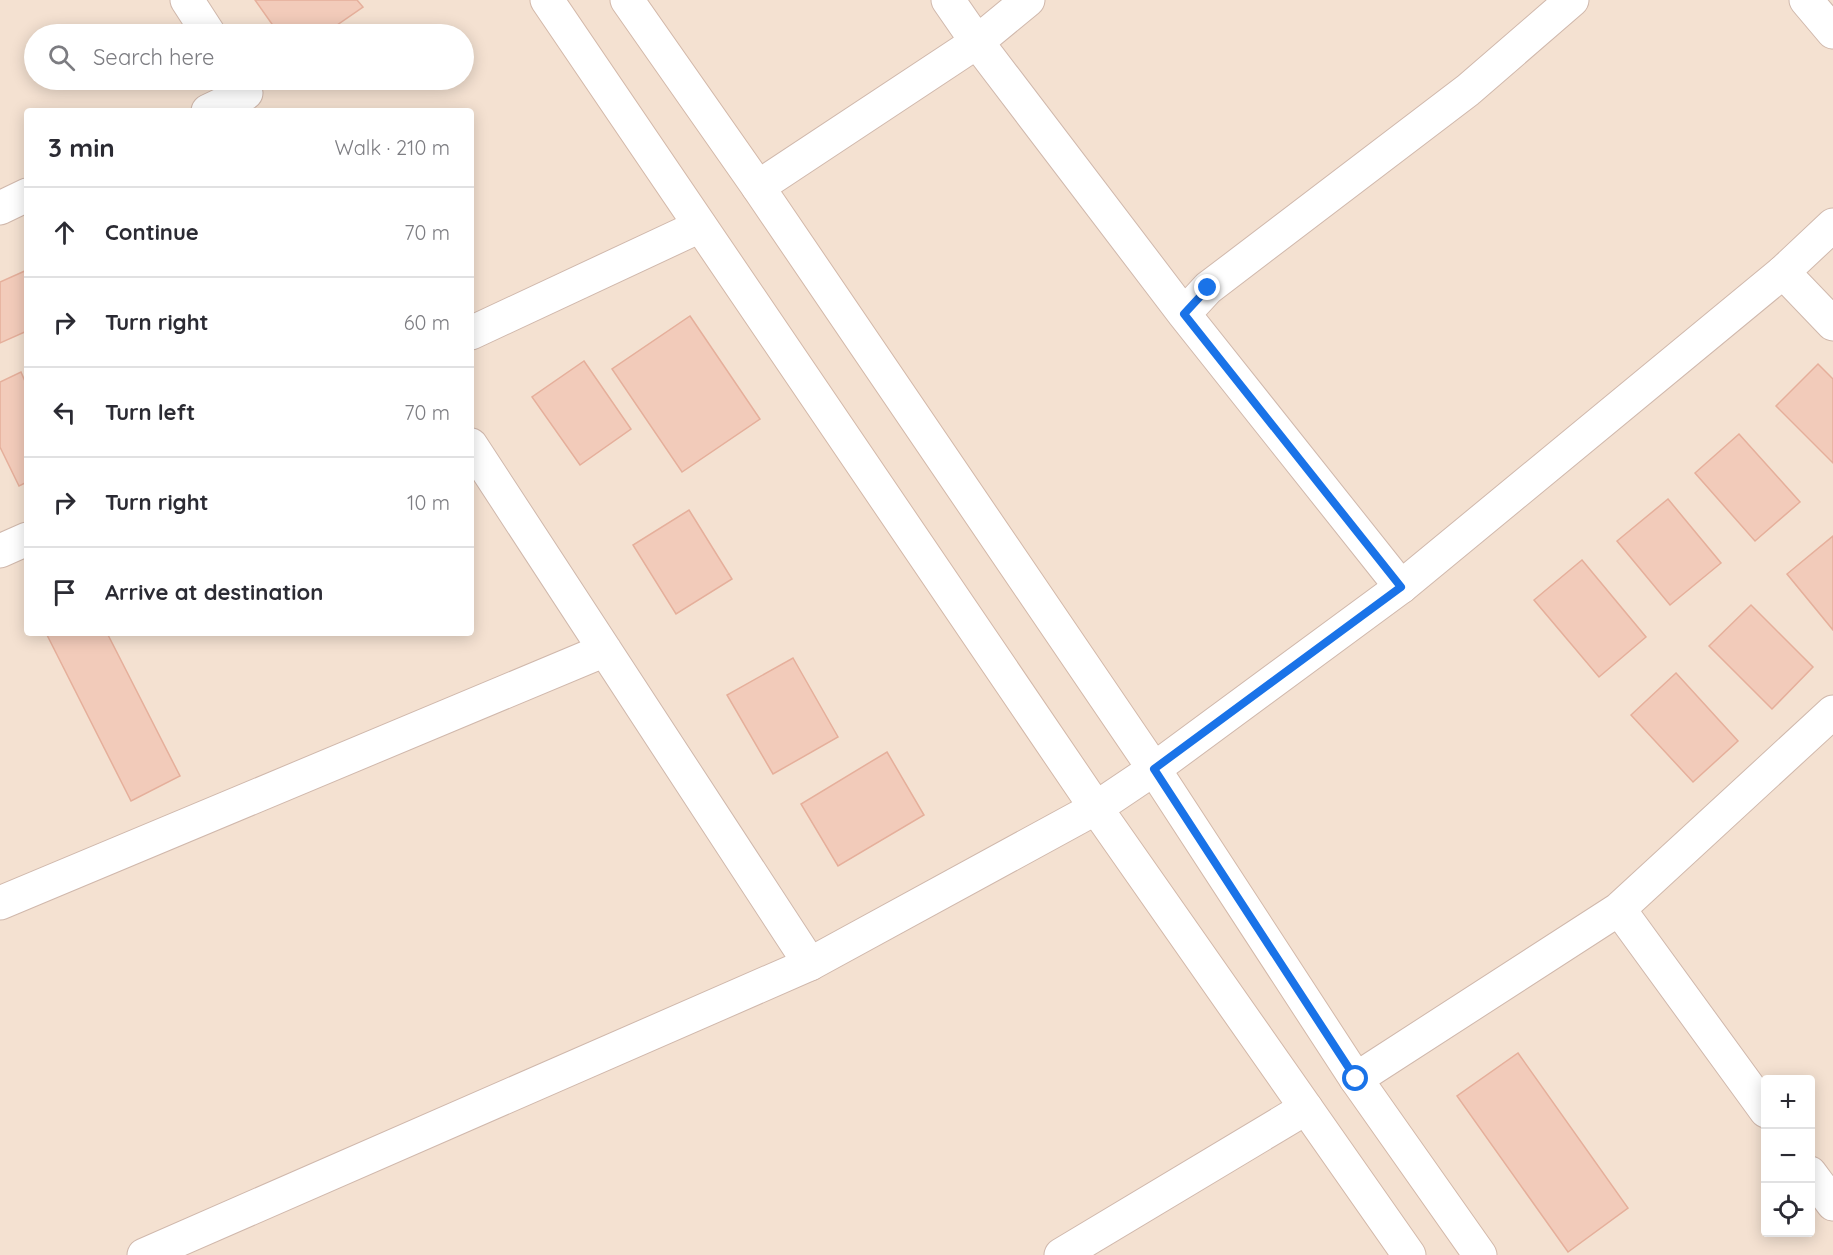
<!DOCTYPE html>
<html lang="en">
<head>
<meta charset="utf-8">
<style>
	body { margin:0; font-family:Quicksand,sans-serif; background:#f7f7f7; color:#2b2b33 }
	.controls { position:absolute; right:18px; bottom:18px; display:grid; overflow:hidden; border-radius:6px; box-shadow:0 3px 15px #0003 }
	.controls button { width:54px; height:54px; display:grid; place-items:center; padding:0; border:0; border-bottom:2px solid #e1e1e2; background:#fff; color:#2b2b33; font:30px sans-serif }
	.stop { position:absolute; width:18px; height:18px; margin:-14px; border:4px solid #1a73e8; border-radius:50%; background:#fff }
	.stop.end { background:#1a73e8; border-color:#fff; box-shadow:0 2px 6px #0008 }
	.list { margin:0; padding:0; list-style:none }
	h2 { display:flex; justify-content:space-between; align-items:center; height:78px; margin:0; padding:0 24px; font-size:26px }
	h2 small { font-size:20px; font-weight:400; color:#7c7c81 }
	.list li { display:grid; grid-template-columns:39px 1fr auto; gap:18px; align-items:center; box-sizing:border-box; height:90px; padding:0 24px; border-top:2px solid #e1e1e2 }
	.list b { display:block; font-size:22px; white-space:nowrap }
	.list em { font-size:20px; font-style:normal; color:#7c7c81 }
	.icon { flex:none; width:33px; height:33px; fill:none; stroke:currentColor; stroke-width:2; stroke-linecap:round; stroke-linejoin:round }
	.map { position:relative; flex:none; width:1833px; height:1255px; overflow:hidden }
	.search { position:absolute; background:#fff; box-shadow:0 3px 15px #0003; left:24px; top:24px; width:450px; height:66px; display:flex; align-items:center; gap:15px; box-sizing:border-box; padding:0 21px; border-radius:33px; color:#7c7c81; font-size:22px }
	.panel { position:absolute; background:#fff; box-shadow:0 3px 15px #0003; left:24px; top:108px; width:450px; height:528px; border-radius:6px }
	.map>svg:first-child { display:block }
</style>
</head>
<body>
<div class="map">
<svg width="1833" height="1255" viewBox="0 0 1833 1255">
	<rect width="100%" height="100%" fill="#fcf0e3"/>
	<path fill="#f4e1d1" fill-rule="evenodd" d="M0,0h1833v1255h-1833zM34,34h430v46h-430zM27,111h444v522h-444zM1766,1080h44v152h-44z"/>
	<path fill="#f2cbba" stroke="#e5af9b" stroke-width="1.5" d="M255,0h102l6,7 -39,27h-45z
		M27,270v61l-27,12v-61z
		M690,316l70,103 -78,53 -70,-103z
		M584,361l47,68 -51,36 -48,-68z
		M1818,364l15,15v84l-57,-57z
		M21,372l6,14v96l-8,4 -19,-39v-65z
		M1739,434l61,68 -45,39 -60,-68z
		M1668,499l53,64 -51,42 -53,-64z
		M689,510l43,69 -56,35 -43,-69z
		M1833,536v94l-46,-56z
		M1582,560l64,77 -47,40 -65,-77z
		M1751,605l62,62 -41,42 -63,-63z
		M46,633h61l73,143 -49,25z
		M793,658l45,79 -65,37 -46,-79z
		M1676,673l62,68 -45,41 -62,-67z
		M887,752l37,63 -86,51 -37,-62z
		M1518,1053l110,155 -60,44 -111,-156z"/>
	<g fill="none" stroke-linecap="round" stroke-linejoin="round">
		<defs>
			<path id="minor" d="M187,0l22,34
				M948,0l29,42 207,272 217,273
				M1806,0l27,32
				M208,111l38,-18
				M758,187l219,-145 51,-42
				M0,208l27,-13
				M1783,272l50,52
				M1184,314l24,-26 260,-198 104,-90
				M471,333l229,-107
				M471,445l339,519
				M0,551l27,-12
				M0,903l605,-253
				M1619,909l147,202
				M1356,1079l263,-170 214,-197
				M1810,1173l23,31
				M1061,1255l245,-147"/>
			<path id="tertiary" d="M144,1255l666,-291 286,-156 58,-39 247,-182 382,-315 50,-47"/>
			<path id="secondary" d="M547,0l549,808 313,447
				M627,0l131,187 396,582 202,310 124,176"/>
		</defs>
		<use href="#minor" stroke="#d0b8ac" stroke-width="35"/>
		<use href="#tertiary" stroke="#d0b8ac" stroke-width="35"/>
		<use href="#secondary" stroke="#d3b8a9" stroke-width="35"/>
		<use href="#minor" stroke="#fff" stroke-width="33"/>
		<use href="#tertiary" stroke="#fff" stroke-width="33"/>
		<use href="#secondary" stroke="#fff" stroke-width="33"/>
	</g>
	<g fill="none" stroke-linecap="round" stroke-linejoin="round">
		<path stroke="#1a73e8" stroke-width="8" d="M1208,288l-24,26 217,273 -247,182 202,310"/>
	</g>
</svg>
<div class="controls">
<button>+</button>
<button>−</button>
<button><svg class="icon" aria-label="locate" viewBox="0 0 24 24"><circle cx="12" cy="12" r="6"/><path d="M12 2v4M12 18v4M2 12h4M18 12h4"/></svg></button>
</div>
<div class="stop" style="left:1356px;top:1079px"></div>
<div class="stop end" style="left:1208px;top:288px"></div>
<div class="search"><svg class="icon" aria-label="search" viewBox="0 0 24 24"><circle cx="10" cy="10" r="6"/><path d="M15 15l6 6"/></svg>Search here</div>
<section class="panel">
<h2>3 min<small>Walk · 210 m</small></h2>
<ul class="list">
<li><svg class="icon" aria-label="ahead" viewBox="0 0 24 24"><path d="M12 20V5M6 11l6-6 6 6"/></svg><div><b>Continue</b></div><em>70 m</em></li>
<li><svg class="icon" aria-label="right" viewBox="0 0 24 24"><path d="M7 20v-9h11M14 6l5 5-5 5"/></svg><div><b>Turn right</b></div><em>60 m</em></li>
<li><svg class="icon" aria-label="left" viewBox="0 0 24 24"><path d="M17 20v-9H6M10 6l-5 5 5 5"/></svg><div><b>Turn left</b></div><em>70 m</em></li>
<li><svg class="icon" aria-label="right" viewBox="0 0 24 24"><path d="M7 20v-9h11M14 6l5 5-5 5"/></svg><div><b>Turn right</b></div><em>10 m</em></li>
<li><svg class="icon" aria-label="arrive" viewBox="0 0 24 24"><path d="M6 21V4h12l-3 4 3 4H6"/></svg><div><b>Arrive at destination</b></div></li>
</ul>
</section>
</div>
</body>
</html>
